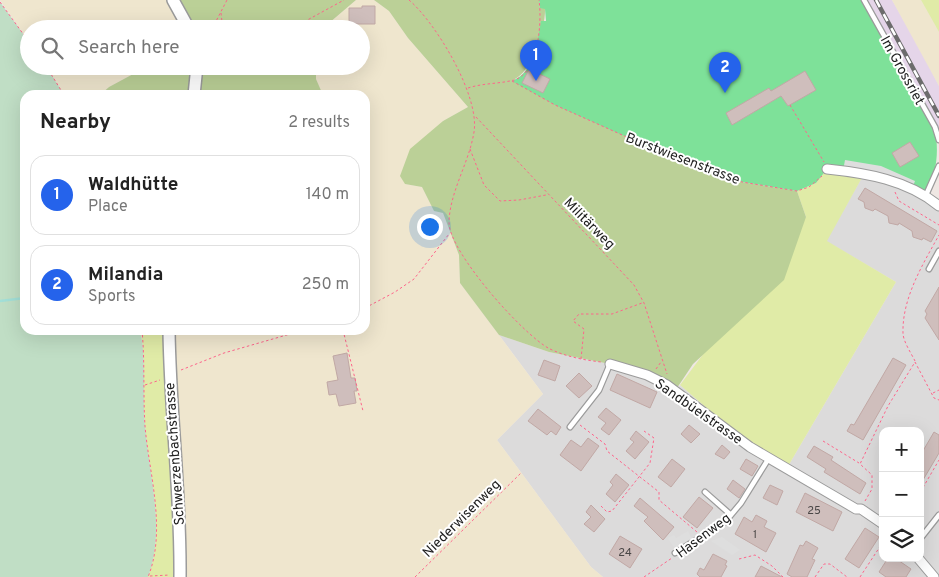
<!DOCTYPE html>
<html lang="en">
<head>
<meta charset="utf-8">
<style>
	body { margin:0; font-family:Overpass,sans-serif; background:#f2f2f2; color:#222 }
	.controls { position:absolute; right:15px; bottom:15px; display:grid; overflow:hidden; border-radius:10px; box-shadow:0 5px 20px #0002 }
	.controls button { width:45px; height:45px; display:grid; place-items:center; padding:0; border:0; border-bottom:1px solid #e0e0e0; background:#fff; color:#222; font:25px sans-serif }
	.you { position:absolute; left:429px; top:226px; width:18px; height:18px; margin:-12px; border:4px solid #fff; border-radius:50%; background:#1a73e8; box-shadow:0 0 0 8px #1a73e833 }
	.badge { display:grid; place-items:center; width:32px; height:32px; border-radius:50%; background:#2563eb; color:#fff; font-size:16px; font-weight:700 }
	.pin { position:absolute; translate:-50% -41px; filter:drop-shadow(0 1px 2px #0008) }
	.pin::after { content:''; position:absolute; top:26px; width:18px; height:15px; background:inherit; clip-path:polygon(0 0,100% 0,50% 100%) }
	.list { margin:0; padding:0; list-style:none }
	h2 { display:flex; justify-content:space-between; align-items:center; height:65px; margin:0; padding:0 20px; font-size:21px }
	h2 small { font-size:16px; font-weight:400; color:#767676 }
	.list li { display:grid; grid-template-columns:32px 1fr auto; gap:15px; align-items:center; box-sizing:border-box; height:80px; margin:0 10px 10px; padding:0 10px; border:1px solid #e0e0e0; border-radius:15px }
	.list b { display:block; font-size:19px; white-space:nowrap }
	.list p { margin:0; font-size:16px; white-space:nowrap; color:#767676 }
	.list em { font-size:16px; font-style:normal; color:#767676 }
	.icon { flex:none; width:28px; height:28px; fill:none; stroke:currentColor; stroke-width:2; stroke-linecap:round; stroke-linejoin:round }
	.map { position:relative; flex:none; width:939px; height:577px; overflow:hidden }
	.search { position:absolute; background:#fff; box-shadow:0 5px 20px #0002; left:20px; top:20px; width:350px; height:55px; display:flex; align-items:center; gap:12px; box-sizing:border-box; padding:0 18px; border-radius:28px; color:#767676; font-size:19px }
	.panel { position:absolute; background:#fff; box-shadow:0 5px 20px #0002; left:20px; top:90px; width:350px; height:245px; border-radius:15px }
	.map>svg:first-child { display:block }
</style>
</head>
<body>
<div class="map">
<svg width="939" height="577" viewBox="0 0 939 577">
	<rect width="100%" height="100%" fill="#efe7e3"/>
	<path fill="#dcdbdb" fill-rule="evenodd" d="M864,174l27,7 48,25v371h-336l-12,-10 -94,-127 46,-46 -44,-59 50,17 61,12 65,27 5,-6 44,38 29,20 -3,4 37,21 109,-186 -70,-41zM883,431h37v127h-37z"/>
	<path fill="#e5d5e9" d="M864,0h28l27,47 20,39v54z"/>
	<path fill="#efe6ce" d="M0,0h172l16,29h-159v13z
		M356,0h18l15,11 19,27 60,69 -25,14 -38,63 17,3 12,24 9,2 16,42 1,28 83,111 -46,46 94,127 12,10h-423l-11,-247h196v-235h-42l-7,-16v-13h45v-37h-39z
		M892,0h29l18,32v54z
		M46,66h102l-39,21 -9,8h-36z"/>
	<path fill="#e0eba7" d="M921,0h18v32z
		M827,169l37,5 -37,67 69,41 -109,186 -37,-21 3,-4 -29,-20 -44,-38 126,-168 -9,-26 19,-8z
		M140,330h29l11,247h-32c18,-48 1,-103 -3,-152 -3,-31 2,-64 -5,-95z"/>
	<path fill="#bbd097" d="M172,0h184l-34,29h-134z
		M374,0h165l1,8h5c1,19 -13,65 -32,72l229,102 55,9 9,26 -22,63 -91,84 -18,27 -65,-27 -61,-12 -50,-17 -39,-52 -1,-28 -16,-42 -9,-2 -12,-24 -17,-3 -5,-8 10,-27 33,-28 25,-14 -60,-69 -19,-27z
		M148,66h168v13l7,16h-223l9,-8z"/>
	<path fill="#c0dec5" d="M0,2l29,40v24h17l18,29h-39v235h115c7,31 2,64 5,95 4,50 21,104 3,152h-148z"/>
	<path fill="#7ee199" d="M539,0h325l71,127c4,28 2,43 -9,68l-14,-6 -85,-20 -11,14 -19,8 -55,-9 -95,-36 -92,-41 -43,-24c23,-9 25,-38 29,-60h5l-1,-12 -5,-1z"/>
	<path fill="#dedede" d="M845,160l36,6 34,15 -3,8 -69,-18z
		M688,531l5,10 -17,10 -8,-13 6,-3 2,3z
		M722,537l18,13 -8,5 -21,-14z"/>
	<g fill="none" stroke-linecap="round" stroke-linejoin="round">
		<path stroke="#a2dfd7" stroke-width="2.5" d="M0,301l25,-3"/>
	</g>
	<path fill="#cfbebc" stroke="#c1a8a5" d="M362,6h13v18h-26v-16h13z
		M529,69l21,10 -7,14 -21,-10z
		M805,71l11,19 -28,16 -7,-10 -49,29 -6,-12 43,-25 2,3z
		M910,142l9,14 -19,11 -8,-14z
		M865,188l72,43 -6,11 -8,-4 -1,2 -9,-3 -1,-6 -13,-8 -1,2 -9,-2 -1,-7 -13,-7 -2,2 -8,-3 -1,-6 -6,-3z
		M939,287v53l-14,-22 2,-4 -2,-3z
		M347,353l4,25h4l2,13h-3l2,12 -17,3 -3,-12 -7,1 -2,-13 11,-2 -5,-24z
		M893,358l13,7 -43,75 -16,-9 4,-7 3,1z
		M544,360l16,6 -5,15 -17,-6z
		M579,373l13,13 -13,12 -13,-12z
		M617,374l40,18 -7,16 -40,-18z
		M606,408l15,12 -12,15 -8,-6 5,-6 -8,-6z
		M538,409l23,18 -5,8 -5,-4 -4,4 -19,-14z
		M689,425l11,9 -9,9 -10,-9z
		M636,431l13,11 -14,17 -9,-8 8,-9 -4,-3z
		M934,432l5,3v18l-19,32v-29z
		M588,438l11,8 -18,25 -21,-16 11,-15 10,7z
		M722,445l8,7 -6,7 -9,-5z
		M814,446l19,11 -2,3 35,23 -6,11 -36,-22 2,-3 -19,-12z
		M672,459l13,10 -14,18 -13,-10z
		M746,459l12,7 -6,10 -12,-7z
		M616,474l13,11 -14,17 -9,-8 7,-9 -3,-3z
		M733,480l12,9 -6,9 -12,-9z
		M770,485l13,6 -6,14 -14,-7z
		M805,493l37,19 -9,19 -37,-19z
		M699,497l14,11 -16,20 -14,-11z
		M640,498l34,29 -11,13 -19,-19 4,-4 -14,-11z
		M591,505l14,14 -11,13 -10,-8 7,-7 -5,-5z
		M756,515l11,6 -3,6 12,6 -10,19 -31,-18 9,-17 8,5z
		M865,528l14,9 -20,31 -14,-9z
		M620,536l22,13 -12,19 -21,-14z
		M806,541l12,7 -6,11 3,1 -8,17h-15l-5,-3 13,-29 3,1z
		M713,554l14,7 -2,4 2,1 -6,11h-21l-3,-3 3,-6 4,2z
		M888,558h7l16,11 -5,8h-20l-7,-5z
		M761,566l21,11h-27z"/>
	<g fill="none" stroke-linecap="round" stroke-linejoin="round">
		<defs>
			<path id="service" d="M864,0l71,127 4,13
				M926,195l13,-29
				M929,269l10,-18
				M570,427l29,-37 11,-26
				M705,492l26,23
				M920,539l19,-24
				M675,553l50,-31 16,-19 28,-45"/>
			<path id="minor" d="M827,169c39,4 81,11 112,37
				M610,364l37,11 20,10 83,62 106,62h5l22,15
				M918,558l16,19"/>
			<path id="tertiary" d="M173,0l16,29
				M194,95l3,-29
				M169,330c1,82 12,164 11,247"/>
		</defs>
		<use href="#service" stroke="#9b9b9b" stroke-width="7"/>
		<use href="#minor" stroke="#9b9b9b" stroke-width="11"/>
		<use href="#tertiary" stroke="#9b9b9b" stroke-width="14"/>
		<path stroke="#fe658b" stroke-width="1" stroke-dasharray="2.5 2.5" stroke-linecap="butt" d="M409,0c27,23 71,96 65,132 -5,31 -24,59 -25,90 -1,29 75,114 101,127 17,8 34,11 51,13
			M0,2l29,40
			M221,13l1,9 6,7
			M212,29l15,-29
			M291,29l53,-29
			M46,66l18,29
			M512,81l43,24 92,41 95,36 55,9 12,-4 13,-11
			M468,88c15,-5 31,-4 46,-8 25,-7 28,-59 25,-80
			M790,105l34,57
			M476,117l158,168 10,18 23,71
			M470,149l14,36 16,16 19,-1 27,-5
			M895,192l4,9 40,24
			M365,308l30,-16 19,-13 35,-45
			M142,330c3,32 1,64 3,96 4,48 22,104 3,151
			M343,330l20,81
			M581,359l3,-30 -11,-8 6,-7h33l30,-11
			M915,361c-4,-8 -12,-20 -12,-28 -1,-35 20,-69 36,-98
			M656,369l5,-7
			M181,370l43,-17 80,-23
			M145,385l15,-5
			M933,393l6,-3
			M580,425l25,19 2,7 52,41v8l38,32
			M823,441l36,22
			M865,501l7,-12v-14l-12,-11 28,-58 27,-44 19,36 5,2
			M601,506l6,6 5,-1 38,-48 4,-25 -10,-7
			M920,507l1,-16 18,-31
			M739,559l16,-4 17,11 11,11
			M150,576l20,-1
			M415,577l106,-104
			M644,577l28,-19
			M815,577l9,-13h6l17,13
			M860,577l23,-35"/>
		<use href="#service" stroke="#fff" stroke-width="4.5"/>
		<use href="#minor" stroke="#fff" stroke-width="9"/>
		<use href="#tertiary" stroke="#fff" stroke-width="11"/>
		<defs>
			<path id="rail" d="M876,0l63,116"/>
		</defs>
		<use href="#rail" stroke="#6c6c6c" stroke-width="4.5"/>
		<use href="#rail" stroke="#fff" stroke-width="2.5" stroke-dasharray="8" stroke-linecap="butt"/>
	</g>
	<g text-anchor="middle" stroke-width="4" stroke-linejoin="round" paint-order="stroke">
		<g font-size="11" fill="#4a4646">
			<text x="814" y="514">25</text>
			<text x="755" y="538">1</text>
			<text x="625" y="556">24</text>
		</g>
		<g font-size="14" fill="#1e1e1e" stroke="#fff">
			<text transform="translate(903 70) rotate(61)" y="5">Im Grossriet</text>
			<text transform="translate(683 158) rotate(21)" y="5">Burstwiesenstrasse</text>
			<text transform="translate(590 223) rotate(45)" y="5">Militärweg</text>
			<text transform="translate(699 411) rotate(35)" y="5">Sandbüelstrasse</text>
			<text transform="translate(174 454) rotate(-94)" y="5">Schwerzenbachstrasse</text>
			<text transform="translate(461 518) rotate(-45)" y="5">Niederwisenweg</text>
			<text transform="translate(703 535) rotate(-37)" y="5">Hasenweg</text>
		</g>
	</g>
</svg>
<div class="controls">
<button>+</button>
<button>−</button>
<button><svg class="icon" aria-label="layers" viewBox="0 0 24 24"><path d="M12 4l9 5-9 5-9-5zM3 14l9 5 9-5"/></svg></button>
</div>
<div class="you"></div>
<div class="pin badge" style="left:536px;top:81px">1</div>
<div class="pin badge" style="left:725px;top:93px">2</div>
<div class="search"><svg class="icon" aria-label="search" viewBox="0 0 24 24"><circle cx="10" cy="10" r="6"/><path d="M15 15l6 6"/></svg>Search here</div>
<section class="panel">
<h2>Nearby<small>2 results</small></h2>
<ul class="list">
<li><span class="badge">1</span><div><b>Waldhütte</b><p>Place</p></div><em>140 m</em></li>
<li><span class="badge">2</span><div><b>Milandia</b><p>Sports</p></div><em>250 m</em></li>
</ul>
</section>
</div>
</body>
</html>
